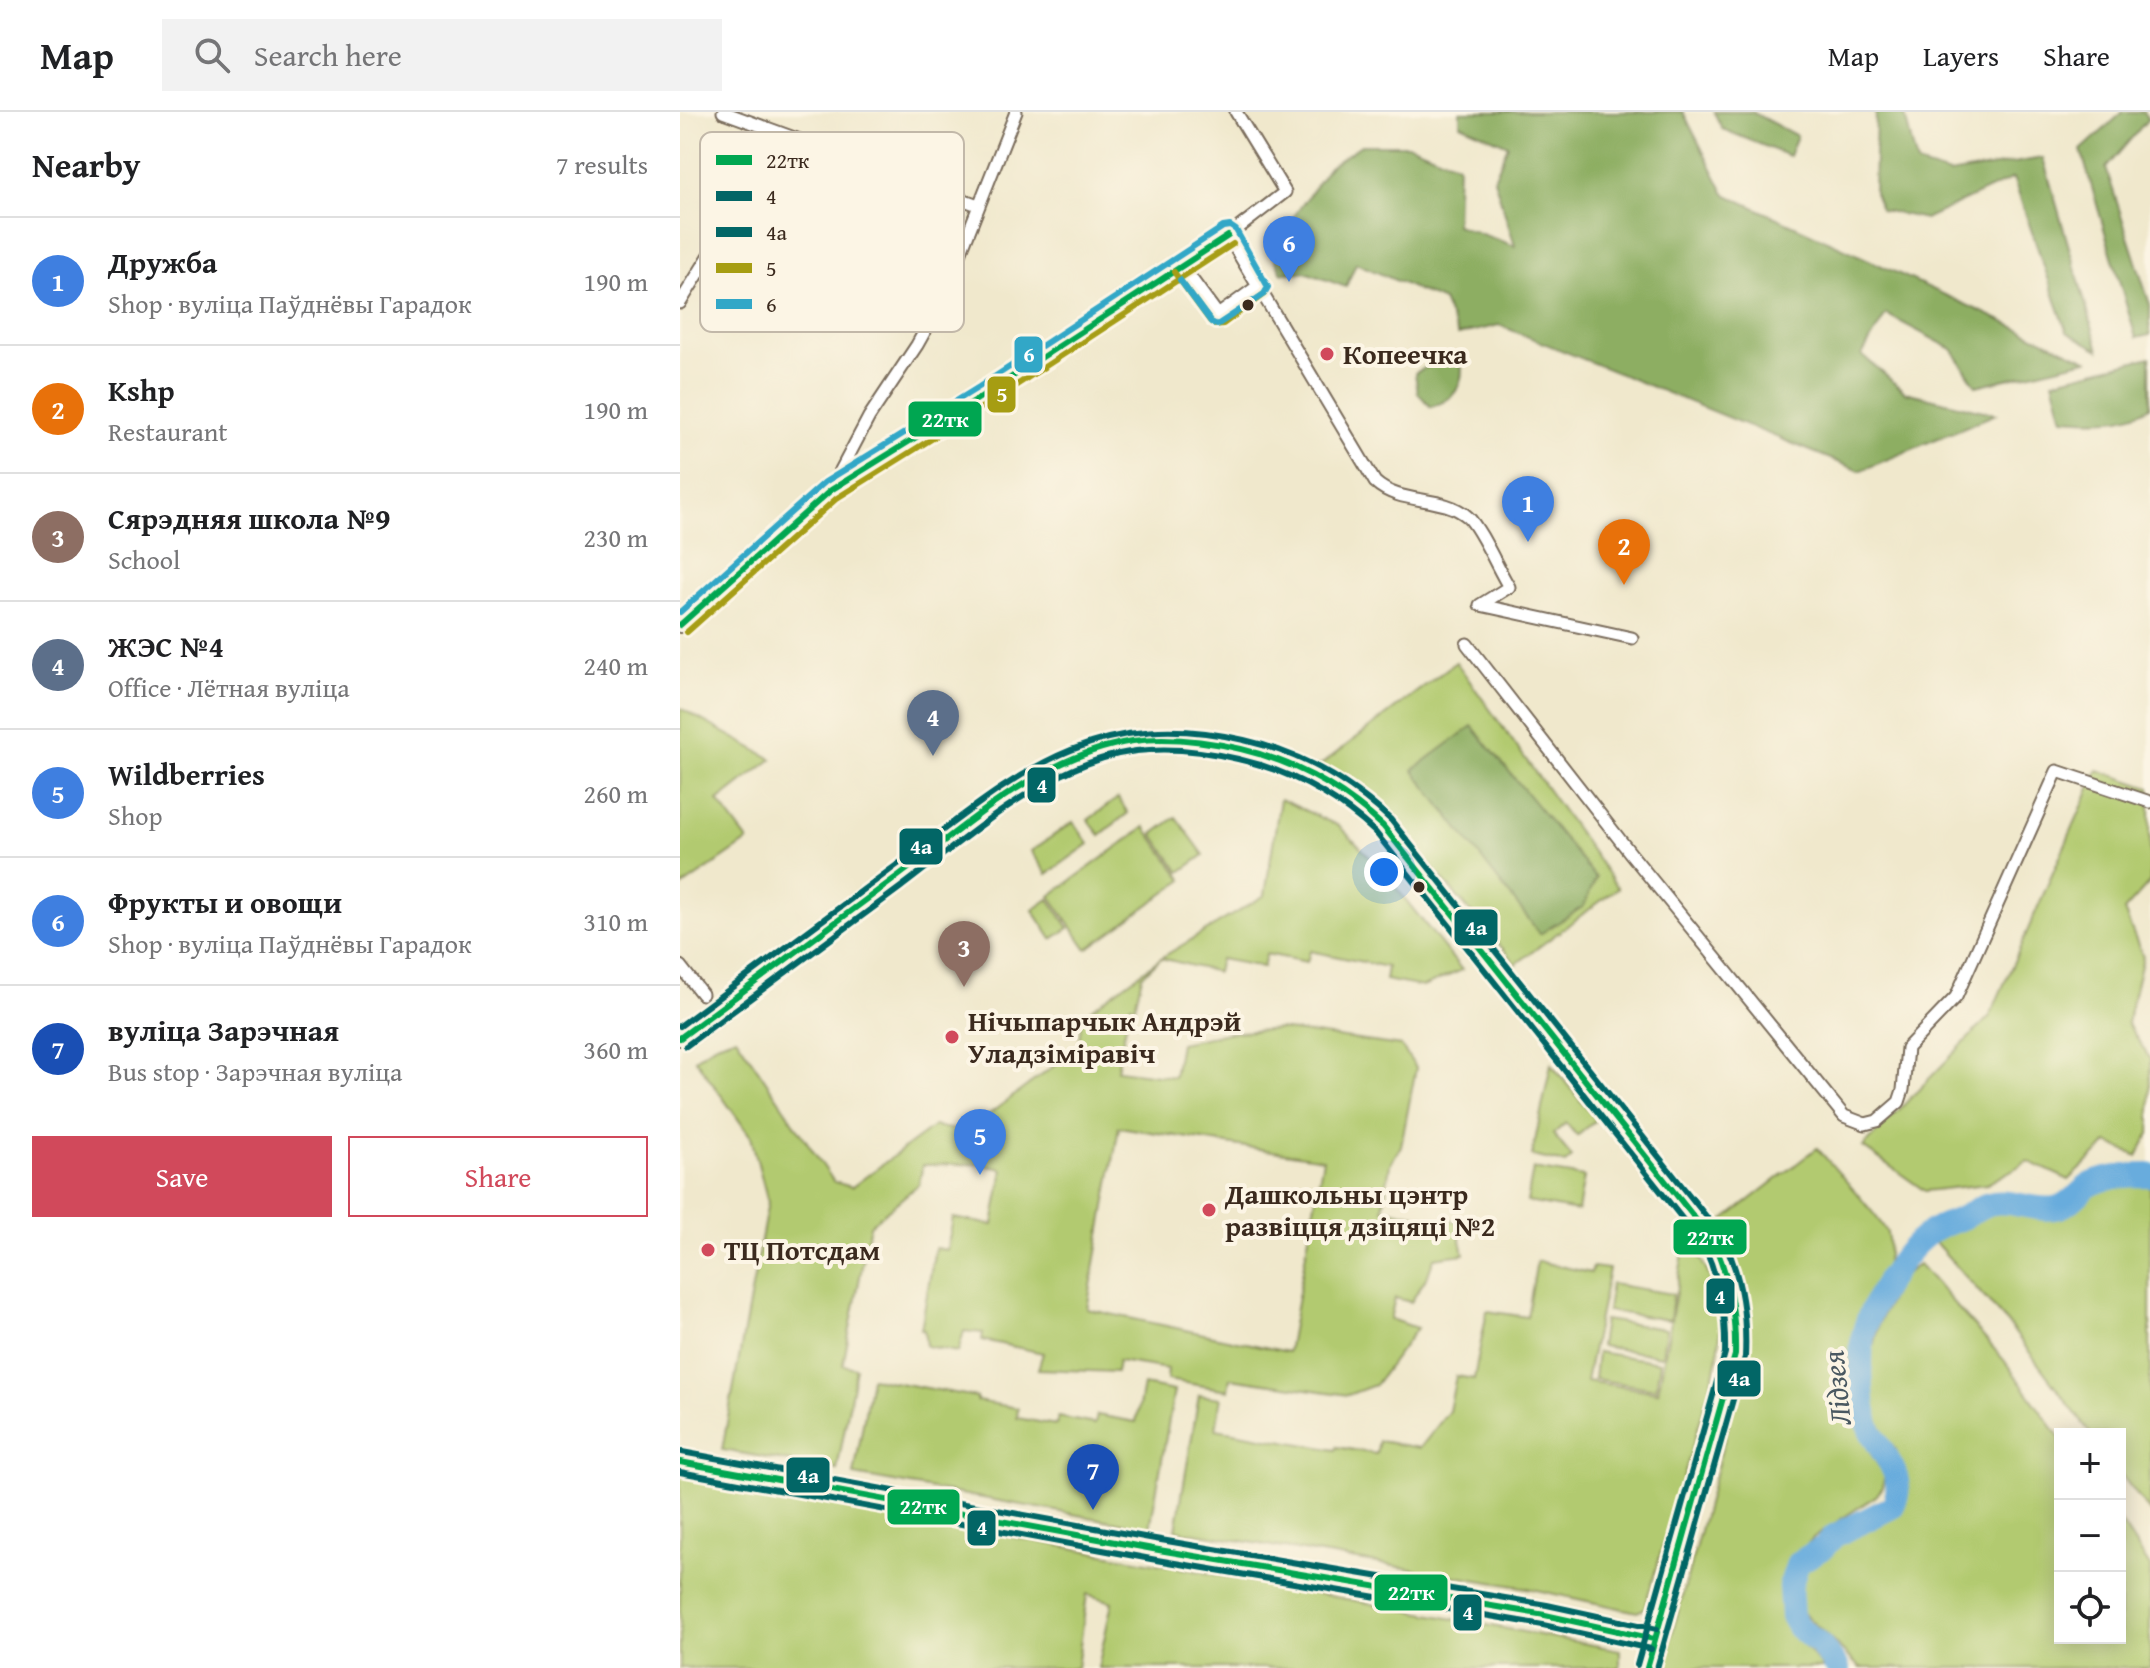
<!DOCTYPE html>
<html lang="en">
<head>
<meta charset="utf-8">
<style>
	body { margin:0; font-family:"Gentium Book Plus",serif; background:#f2f2f2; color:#202124 }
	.controls { position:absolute; right:24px; bottom:24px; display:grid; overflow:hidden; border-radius:0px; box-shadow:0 4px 20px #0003 }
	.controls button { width:72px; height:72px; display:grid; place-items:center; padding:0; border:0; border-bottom:2px solid #e0e0e0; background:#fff; color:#202124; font:40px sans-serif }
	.you { position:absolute; left:704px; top:760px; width:28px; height:28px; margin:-20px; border:6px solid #fff; border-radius:50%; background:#1a73e8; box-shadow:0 0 0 12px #1a73e833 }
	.badge { display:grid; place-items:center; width:52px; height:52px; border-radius:50%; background:#d1495b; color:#fff; font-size:26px; font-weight:700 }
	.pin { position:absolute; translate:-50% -66px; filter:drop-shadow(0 2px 4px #0008) }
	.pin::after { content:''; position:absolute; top:42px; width:28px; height:24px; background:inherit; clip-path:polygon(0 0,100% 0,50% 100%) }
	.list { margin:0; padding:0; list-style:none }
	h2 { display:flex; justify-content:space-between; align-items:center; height:104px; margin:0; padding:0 32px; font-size:34px }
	h2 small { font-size:26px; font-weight:400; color:#757577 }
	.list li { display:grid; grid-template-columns:52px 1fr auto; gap:24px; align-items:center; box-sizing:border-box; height:128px; padding:0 32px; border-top:2px solid #e0e0e0 }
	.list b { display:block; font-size:30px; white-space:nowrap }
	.list p { margin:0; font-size:26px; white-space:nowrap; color:#757577 }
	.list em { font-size:26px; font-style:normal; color:#757577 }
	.actions { display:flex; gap:16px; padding:24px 32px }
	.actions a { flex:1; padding:18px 0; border:2px solid #d1495b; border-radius:0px; text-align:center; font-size:28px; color:#d1495b }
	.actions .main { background:#d1495b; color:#fff }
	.icon { flex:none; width:44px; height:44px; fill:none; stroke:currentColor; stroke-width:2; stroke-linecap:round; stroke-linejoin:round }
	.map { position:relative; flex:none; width:1470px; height:1556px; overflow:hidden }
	header { display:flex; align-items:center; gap:48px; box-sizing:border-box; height:112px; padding:0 40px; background:#fff; border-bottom:2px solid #e0e0e0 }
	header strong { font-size:38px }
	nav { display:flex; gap:44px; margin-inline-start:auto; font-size:28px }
	.search { width:560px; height:72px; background:#f2f2f2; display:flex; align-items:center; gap:20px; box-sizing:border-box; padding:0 28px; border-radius:0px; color:#757577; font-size:30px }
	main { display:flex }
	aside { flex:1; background:#fff }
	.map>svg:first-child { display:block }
</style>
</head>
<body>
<header>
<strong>Map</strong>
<div class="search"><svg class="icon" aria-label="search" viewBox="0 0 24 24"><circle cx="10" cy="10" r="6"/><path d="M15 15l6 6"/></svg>Search here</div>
<nav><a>Map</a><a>Layers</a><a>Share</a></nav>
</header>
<main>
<aside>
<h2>Nearby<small>7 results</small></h2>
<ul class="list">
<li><span class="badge" style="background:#3f7fe0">1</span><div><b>Дружба</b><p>Shop · вуліца Паўднёвы Гарадок</p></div><em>190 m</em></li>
<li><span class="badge" style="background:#e8710a">2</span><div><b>Kshp</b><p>Restaurant</p></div><em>190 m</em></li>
<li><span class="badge" style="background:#8d6e63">3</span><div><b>Сярэдняя школа №9</b><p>School</p></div><em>230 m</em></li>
<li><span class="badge" style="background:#5c6f8a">4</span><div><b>ЖЭС №4</b><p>Office · Лётная вуліца</p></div><em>240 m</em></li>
<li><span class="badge" style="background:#3f7fe0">5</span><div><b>Wildberries</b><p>Shop</p></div><em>260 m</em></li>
<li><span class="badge" style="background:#3f7fe0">6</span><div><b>Фрукты и овощи</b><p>Shop · вуліца Паўднёвы Гарадок</p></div><em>310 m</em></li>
<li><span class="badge" style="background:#1a4fb4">7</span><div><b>вуліца Зарэчная</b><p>Bus stop · Зарэчная вуліца</p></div><em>360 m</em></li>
</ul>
<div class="actions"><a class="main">Save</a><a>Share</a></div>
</aside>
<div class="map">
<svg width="1470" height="1556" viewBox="0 0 1470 1556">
	<rect width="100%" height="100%" fill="#fcf5e5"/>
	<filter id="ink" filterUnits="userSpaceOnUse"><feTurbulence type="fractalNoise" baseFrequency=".0125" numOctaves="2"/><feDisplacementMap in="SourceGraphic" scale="16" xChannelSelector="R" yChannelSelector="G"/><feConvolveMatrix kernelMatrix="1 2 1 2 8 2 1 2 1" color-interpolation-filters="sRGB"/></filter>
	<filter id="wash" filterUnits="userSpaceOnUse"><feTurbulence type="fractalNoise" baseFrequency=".006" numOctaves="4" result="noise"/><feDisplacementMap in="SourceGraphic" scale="32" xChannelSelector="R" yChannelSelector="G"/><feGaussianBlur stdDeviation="1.8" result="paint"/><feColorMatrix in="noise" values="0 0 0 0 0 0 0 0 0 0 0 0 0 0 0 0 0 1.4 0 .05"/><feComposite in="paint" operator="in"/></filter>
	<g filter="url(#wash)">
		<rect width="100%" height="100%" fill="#f0e8cc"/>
		<path fill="#b2ca6f" stroke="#767a46" stroke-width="2" fill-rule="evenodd" d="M776,550l162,226 -102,76 -143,-164 -56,-32z
			M0,596l92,51 -54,42 30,40 -68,47z
			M1418,658l52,18v94l-26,29 19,46 -16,66 23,36v74l-13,23 -29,-13 -39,37 -41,-19 -41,23 -62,7 -62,-44 127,-131z
			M438,686l10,15 -28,22 -12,-15z
			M600,687l59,27 38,38 85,106 -39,17 -38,-7 2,-13 -77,-16 -3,11 -41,-8 -3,13 -43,-8 -3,13 -56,-14 -19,18 -7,30 -5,-1 -13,65 57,7 6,-34 47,-10 52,-4 122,17 15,22 -15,78 -11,18 -7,45 74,13 7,32 -30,4 -6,17 -17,27 -16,-4 -5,21 27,9 -42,57 -27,10 -118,-17 -2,12 -61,-10 1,-11 -50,-8 -2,11 -78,-3 5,-16 -61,-13 1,-7 -19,-2 -6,21 -32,-6 -2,-17h-3l14,-81 12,2 6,-32 40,7 10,-56 -25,-5 -55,1 -4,19 -49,41 -27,140 13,3 -19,102 -115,-20 46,-248 -17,-65 -56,-78 19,-14 22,-8 98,145 18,5 82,-61 31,6 113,-84 4,-32 79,-58 104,-63zM439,1015l204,32 -35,193 -201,-43z
			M496,705l28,38 -24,17 -27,-38z
			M393,710l16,22 -42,30 -16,-23z
			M465,715l38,53 -96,69 -37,-53z
			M369,787l20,29 -17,11 -19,-29z
			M871,952l45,56 -19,16 -11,-13 -13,11 19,23 -7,6 -33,-7z
			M1137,1036c12,14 67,74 70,85 8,33 -16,57 -27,86 -22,56 -10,108 25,156l-2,12 -7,9 -62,41 -20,22 -11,18 -1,34 12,24 30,33h-161l86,-320v-37l-8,-34 -22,-53z
			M853,1057l51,8 -6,34 -51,-9z
			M1470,1065v335l-30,-39v-39h-29l-82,-109 -76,-85 55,-32 42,3 28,-4 32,-19 33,-10z
			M1006,1125c34,47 41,77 29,134l-71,238 -7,3 -110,-24 -351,-58 23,-135 22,3 -5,31 120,21 1,-3 39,7 3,-13 41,7 29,-37 7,-35 18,3 13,-68 40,6 10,-56 54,12 2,-6 16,2 -23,112 72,11z
			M1239,1152l85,96 56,78v200h60v-117l30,46v101h-290l-63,-61 2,-26 6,-11 20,-20 41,-21 32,-23 4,-36 -6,-20 -11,-14 -15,-35 -2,-34 11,-44 21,-45z
			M931,1172l62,10 -3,26 -63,-9z
			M924,1208l62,9 -4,27 -62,-10z
			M917,1240l63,10 -4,27 -62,-10z
			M191,1266l106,19v4l41,7 -1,10 39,7 2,-8 37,7 2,-9 39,7 7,-37 31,6 -24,137 -296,-53z
			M0,1363l940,175v18h-522l14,-66 -25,-8 -10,74h-397z"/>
		<path fill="#8dae62" stroke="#646c40" stroke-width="2" d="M780,0h223l42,82 362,166 -111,26 -24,-37 -66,-35 -24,41 43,37 91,22 -136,57 -361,-146 -41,10 -15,-34 -87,-38 -10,24 -41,-15 -23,1 -12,-23 59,-83 32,-22h49l48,20 -2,60 59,21 -21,-67 14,-34 -48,-21z
			M1034,0h38l45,24 -8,20 -67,-27z
			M1196,0h28l13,52 32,10 94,-16 56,192 -32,-18 -54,-154 -88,41 -44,-9 -7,-17z
			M1443,0h20l5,7 -42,49 44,137v30l-14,3 -55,-188z
			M1470,245v50c-25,16 -58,13 -87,11l-10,-37z
			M774,249l8,7c0,22 -10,32 -31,39l-13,-14 -3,-20 19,-10z
			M792,614l124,152 -12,28 -44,28 -127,-164z"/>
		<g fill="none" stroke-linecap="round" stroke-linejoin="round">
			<path stroke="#67acdd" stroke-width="24" d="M1158,1556l-18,-23 -22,-18 -6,-11 -2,-29 8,-24 26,-16 10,-11 58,-29c19,-32 -15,-55 -24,-83 -7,-21 -10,-75 -3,-96 9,-30 42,-83 69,-98 9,-5 19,-8 28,-12 9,-4 17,-12 27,-14 21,-6 44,8 66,4 15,-2 23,-15 35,-23 16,-9 42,-10 60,-10"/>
		</g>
	</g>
	<g filter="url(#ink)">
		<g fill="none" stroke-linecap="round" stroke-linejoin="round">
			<defs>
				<path id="minor" d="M43,0l255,93
					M556,0l49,80 -57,44 147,246c26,24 67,12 93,35 12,11 31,54 41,70l-29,18
					M502,154l36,49 40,-29
					M0,191l33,-53
					M151,377l38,-72 48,-72 24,-43 75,-190
					M800,493l152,33
					M787,532l164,210 213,262 21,8 12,-3 22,-19 4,-12 4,-42 49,-51 101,-226 93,31
					M0,854l22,28"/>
				<path id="tertiary" d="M0,513l151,-135 153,-95 244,-159
					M0,926l336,-249c38,-21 76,-42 119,-48 71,-9 164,17 221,60 10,7 18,17 27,25l330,415c19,38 24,72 22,114l-88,313
					M0,1350l473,87 392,66 76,15 33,9"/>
			</defs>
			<use href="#minor" stroke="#7a6c5b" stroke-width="15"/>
			<use href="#tertiary" stroke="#7a6c5b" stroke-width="18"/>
			<use href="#minor" stroke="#fff" stroke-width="11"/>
			<use href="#tertiary" stroke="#fff" stroke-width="14"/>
			<defs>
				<path id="bus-1" d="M0,513l151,-135 153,-95 244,-159
					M0,926c71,-53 143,-106 214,-159 72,-53 147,-124 239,-138 36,-5 73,0 108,8 55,13 101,39 142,77l330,415c17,37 23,73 22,114l-88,313
					M0,1350l473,87 392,66 109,24"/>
				<path id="bus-2" d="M6,934c72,-53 143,-106 215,-159 68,-51 148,-125 235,-136 34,-4 69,0 102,8 53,12 98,37 138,74l328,413c16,35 22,69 21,107l-88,312
					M0,1360l471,87 392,66 108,24"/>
				<path id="bus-3" d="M0,914c70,-52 140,-104 210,-156 118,-87 196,-167 354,-130 56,13 105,40 147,80l330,415c20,38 26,79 24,122l-88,311
					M2,1340l473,87 392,66 110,24"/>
				<path id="bus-4" d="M494,160l36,49 5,4 8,-1 41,-30
					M7,520l150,-134 152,-95 244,-159"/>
				<path id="bus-5" d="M0,500l145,-130 154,-95 244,-160 7,-1 6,4 32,57 -4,7 -47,31 -6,-3 -31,-42"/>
			</defs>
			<use href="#bus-1" stroke="#fcf5e5" stroke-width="12"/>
			<use href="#bus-2" stroke="#fcf5e5" stroke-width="12"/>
			<use href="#bus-3" stroke="#fcf5e5" stroke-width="12"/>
			<use href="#bus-4" stroke="#fcf5e5" stroke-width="12"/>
			<use href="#bus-5" stroke="#fcf5e5" stroke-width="12"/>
			<use href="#bus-1" stroke="#00a651" stroke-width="6"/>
			<use href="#bus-2" stroke="#026666" stroke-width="6"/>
			<use href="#bus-3" stroke="#026666" stroke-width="6"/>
			<use href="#bus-4" stroke="#a69d12" stroke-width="6"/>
			<use href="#bus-5" stroke="#32a7c7" stroke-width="6"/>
		</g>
	</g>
	<g fill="#3b2a1e" stroke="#fcf5e5" stroke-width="3">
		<circle cx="568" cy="193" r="7"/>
		<circle cx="739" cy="775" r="7"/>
	</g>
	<g fill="#d1495b" stroke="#fcf5e5" stroke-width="3">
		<circle cx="647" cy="242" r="8"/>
		<circle cx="272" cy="925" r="8"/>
		<circle cx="529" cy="1098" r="8"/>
		<circle cx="28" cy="1138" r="8"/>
	</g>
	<g text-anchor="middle" stroke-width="8" stroke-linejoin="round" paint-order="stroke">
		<g font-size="28" font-weight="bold" fill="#3b2a1e" stroke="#fcf5e5" text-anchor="start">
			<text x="663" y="252">Копеечка</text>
			<text x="288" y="919">Нічыпарчык Андрэй<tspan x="288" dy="32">Уладзіміравіч</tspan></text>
			<text x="545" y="1092">Дашкольны цэнтр<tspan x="545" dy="32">развіцця дзіцяці №2</tspan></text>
			<text x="44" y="1148">ТЦ Потсдам</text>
		</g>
		<g font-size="30" font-style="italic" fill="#4a5861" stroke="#fcf5e5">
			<text transform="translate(1157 1276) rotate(-96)" y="10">Лідзея</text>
		</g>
	</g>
	<rect x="20" y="20" width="264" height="200" rx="12" fill="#fcf5e5" stroke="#c2b8a9" stroke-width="2"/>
	<rect x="36" y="43" width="36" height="10" fill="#00a651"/>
	<rect x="36" y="79" width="36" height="10" fill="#026666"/>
	<rect x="36" y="115" width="36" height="10" fill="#026666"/>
	<rect x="36" y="151" width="36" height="10" fill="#a69d12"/>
	<rect x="36" y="187" width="36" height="10" fill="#32a7c7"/>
	<g font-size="22" fill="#3b2a1e">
		<text x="86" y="56">22тк</text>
		<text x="86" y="92">4</text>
		<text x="86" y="128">4а</text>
		<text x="86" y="164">5</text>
		<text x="86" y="200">6</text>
	</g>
	<g stroke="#fcf5e5" stroke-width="3">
		<rect x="333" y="223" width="31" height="39" rx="8" fill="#32a7c7"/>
		<rect x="306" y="263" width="31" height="39" rx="8" fill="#a69d12"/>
		<rect x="227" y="288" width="76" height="38" rx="8" fill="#00a651"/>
		<rect x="346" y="654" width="31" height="38" rx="8" fill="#026666"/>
		<rect x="218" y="715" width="46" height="39" rx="8" fill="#026666"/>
		<rect x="773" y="796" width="46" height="39" rx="8" fill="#026666"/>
		<rect x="992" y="1106" width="76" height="38" rx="8" fill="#00a651"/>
		<rect x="1025" y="1165" width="31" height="38" rx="8" fill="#026666"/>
		<rect x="1036" y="1247" width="46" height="39" rx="8" fill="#026666"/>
		<rect x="105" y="1344" width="46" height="38" rx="8" fill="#026666"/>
		<rect x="206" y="1376" width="75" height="38" rx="8" fill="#00a651"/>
		<rect x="286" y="1397" width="31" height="38" rx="8" fill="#026666"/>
		<rect x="693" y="1461" width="76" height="39" rx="8" fill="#00a651"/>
		<rect x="772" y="1481" width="31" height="39" rx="8" fill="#026666"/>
	</g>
	<g font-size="22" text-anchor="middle" font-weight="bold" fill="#fff">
		<text x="349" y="250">6</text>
		<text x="322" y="290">5</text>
		<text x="265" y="315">22тк</text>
		<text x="362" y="681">4</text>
		<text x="241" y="742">4а</text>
		<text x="796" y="823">4а</text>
		<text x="1030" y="1133">22тк</text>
		<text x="1040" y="1192">4</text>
		<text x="1059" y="1274">4а</text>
		<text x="128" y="1371">4а</text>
		<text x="243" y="1402">22тк</text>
		<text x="302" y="1423">4</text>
		<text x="731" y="1488">22тк</text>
		<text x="788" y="1508">4</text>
	</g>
</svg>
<div class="controls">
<button>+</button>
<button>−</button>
<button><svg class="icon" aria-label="locate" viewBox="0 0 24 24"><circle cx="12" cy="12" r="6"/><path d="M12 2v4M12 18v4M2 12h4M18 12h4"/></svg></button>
</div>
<div class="you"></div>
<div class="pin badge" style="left:848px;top:430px;background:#3f7fe0">1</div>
<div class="pin badge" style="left:944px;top:473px;background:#e8710a">2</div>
<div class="pin badge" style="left:284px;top:875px;background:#8d6e63">3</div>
<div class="pin badge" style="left:253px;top:644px;background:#5c6f8a">4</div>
<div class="pin badge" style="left:300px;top:1063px;background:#3f7fe0">5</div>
<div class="pin badge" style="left:609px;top:170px;background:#3f7fe0">6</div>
<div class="pin badge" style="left:413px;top:1398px;background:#1a4fb4">7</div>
</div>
</main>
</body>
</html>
